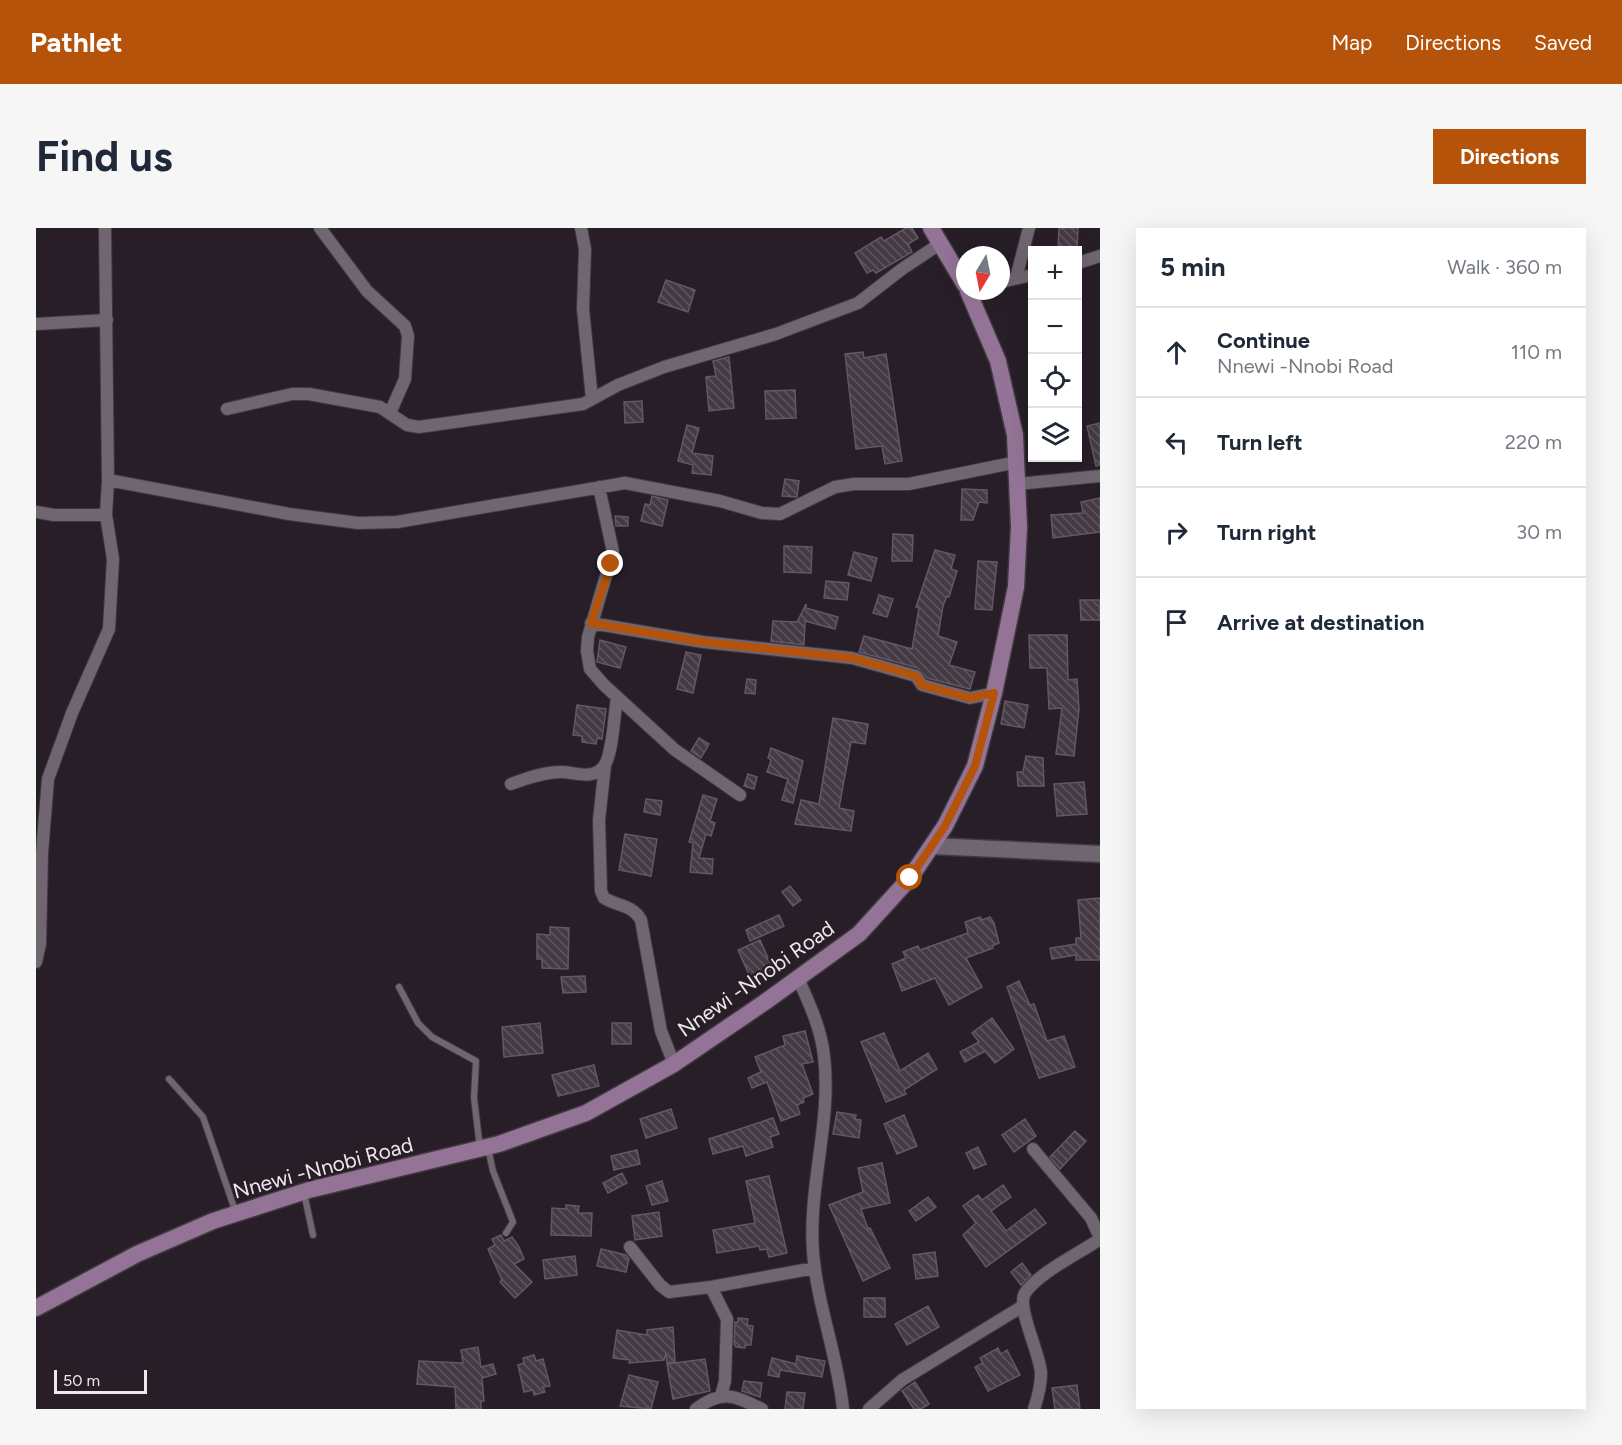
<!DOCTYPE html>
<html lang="en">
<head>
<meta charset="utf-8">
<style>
	body { margin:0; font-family:Figtree,sans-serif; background:#f6f6f7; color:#1f2937 }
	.controls { position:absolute; right:18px; top:18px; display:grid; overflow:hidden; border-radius:0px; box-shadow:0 6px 24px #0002 }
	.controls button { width:54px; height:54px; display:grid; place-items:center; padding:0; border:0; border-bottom:2px solid #e0e1e3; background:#fff; color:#1f2937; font:30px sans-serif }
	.compass { position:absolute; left:920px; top:18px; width:54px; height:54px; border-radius:50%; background:#fff; box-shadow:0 6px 24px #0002; rotate:190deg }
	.scale { position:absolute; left:18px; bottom:15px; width:93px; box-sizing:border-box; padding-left:6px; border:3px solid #eee8ee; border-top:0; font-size:16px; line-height:21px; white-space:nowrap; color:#eee8ee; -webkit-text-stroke:4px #271e27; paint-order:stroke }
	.stop { position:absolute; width:18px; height:18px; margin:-14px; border:4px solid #b45309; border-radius:50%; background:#fff }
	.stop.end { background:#b45309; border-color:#fff; box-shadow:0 2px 6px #0008 }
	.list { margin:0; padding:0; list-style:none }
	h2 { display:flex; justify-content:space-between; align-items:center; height:78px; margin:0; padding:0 24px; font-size:26px }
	h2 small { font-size:20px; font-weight:400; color:#747a83 }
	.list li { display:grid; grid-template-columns:39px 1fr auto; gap:18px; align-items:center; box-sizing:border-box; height:90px; padding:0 24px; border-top:2px solid #e0e1e3 }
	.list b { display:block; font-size:22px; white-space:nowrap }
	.list p { margin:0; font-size:20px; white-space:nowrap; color:#747a83 }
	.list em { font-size:20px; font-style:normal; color:#747a83 }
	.icon { flex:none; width:33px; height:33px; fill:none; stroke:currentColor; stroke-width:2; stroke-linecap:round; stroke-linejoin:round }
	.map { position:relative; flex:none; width:1064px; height:1181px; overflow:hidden; border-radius:0px }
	header { display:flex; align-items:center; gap:36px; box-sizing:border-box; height:84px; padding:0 30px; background:#b45309; color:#fff }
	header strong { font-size:28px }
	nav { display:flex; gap:33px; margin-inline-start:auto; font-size:21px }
	.intro { display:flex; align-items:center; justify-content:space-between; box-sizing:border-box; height:144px; padding:0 36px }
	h1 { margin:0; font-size:42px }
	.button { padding:15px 27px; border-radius:0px; background:#b45309; color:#fff; font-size:21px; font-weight:700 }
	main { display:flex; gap:36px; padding:0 36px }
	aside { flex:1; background:#fff; border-radius:0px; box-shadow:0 6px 24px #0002 }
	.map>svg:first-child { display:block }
</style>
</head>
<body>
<header>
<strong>Pathlet</strong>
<nav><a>Map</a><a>Directions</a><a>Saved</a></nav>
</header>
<div class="intro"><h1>Find us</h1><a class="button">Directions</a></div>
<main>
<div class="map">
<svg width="1064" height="1181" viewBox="0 0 1064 1181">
	<defs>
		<pattern id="building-back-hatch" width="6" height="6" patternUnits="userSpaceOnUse" patternTransform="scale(1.5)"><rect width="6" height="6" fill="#443a44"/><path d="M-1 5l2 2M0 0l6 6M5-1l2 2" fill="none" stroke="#5f565f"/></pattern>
	</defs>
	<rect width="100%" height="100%" fill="#271e27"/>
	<path fill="url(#building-back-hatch)" stroke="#625863" stroke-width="1.5" d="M870,0h6l6,10 -10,6 4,8 -36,21 -3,-3 -6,3 -12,-20 26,-16 3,4z
		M1023,0h19l-1,22h-19z
		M630,52l29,10 -7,22 -30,-10z
		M827,124l1,6 22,-4 16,107 -17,3 -3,-18 -26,3 -11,-95z
		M693,129l5,51 -25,3 -3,-34 10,-1 -3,-15z
		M759,162l1,28 -30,1 -1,-28z
		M606,173l1,21 -18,1 -1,-21z
		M1064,195v42l-4,1 -9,-40z
		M651,197l12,3 -7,25 21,3 -2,19 -19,-2 1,-8 -15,-4z
		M749,251l14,2 -2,16 -15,-1z
		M926,261l25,1v13l-8,-1 -6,18h-12z
		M616,268l16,4 -6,26 -21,-5 4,-17 5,1z
		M1064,270v34l-47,6 -2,-23 32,-2 -2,-11z
		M579,288l13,1v9h-12z
		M857,306l20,1 -1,26h-20z
		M748,318l28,1 -1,26 -27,-1z
		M899,322l20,5 -4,14 6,2 -8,26 -2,-1 -4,10 -5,30 19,6 -8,23 26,7 -5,17 -43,-11 -9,-10 -59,-16 5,-16 48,13 7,-41 -3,-1z
		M818,324l23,6 -6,23 -23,-6z
		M942,333l19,1 -5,48 -17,-1z
		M790,353l23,2 -2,17 -23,-2z
		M843,367l14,4 -6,18 -14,-4z
		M1044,372h20v20h-19z
		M770,376v4l32,9 -3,12 -30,-8 -1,24 -33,-4 2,-20 24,1z
		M993,407h38l1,45 9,-1 2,30 -5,47 -18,-2 6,-46 -13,1 -2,-41h-17z
		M564,412l26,7 -6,21 -23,-6z
		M650,424l15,3 -8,38 -16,-4z
		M711,451l9,1 -1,14 -10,-1z
		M969,473l23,4 -4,23 -23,-4z
		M541,477l29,4 -4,30 -5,-1 -1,6 -14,-2v-6l-9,-1z
		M797,490l35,6 -3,20 -14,-2 -12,66 15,3 -3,20 -56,-7 6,-24 18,4z
		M663,510l10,6 -8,14 -10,-7z
		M735,520l32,13 -10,42 -11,-3 6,-21 -21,-7 4,-12 -3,-2z
		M990,528l17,2 1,28h-26l-1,-14h6z
		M712,546l9,3 -3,12 -10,-3z
		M1048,554l3,32 -30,2 -3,-32z
		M667,567l14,4 -7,22 5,2 -4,13 -5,-2 -7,24 14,1 -1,15 -22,-2 3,-29 -4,-1z
		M610,571l16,2 -2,14 -16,-3z
		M589,606l32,5 -6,37 -32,-6z
		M754,658l11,14 -8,6 -11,-14z
		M1064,670v62h-24v-5l-24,4 -2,-11 26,-4v-6h5l-3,-38z
		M743,687l5,11 -34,15 -4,-11z
		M944,689l2,3 8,-3 4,6 5,20 -7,3 1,2 -27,10 16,29 -33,18 -14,-27 -33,13 -10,-27 14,-6 -3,-6 15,-6 2,4 48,-17 -3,-11z
		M514,699l19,1 -1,41 -26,-1v-9h-5v-25l13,1z
		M724,712l13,29 -22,10 -13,-29z
		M549,748l1,16 -23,1 -2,-16z
		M983,753l11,24 4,-1 13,37 17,-5 11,31 -36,11 -32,-91z
		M956,790l22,31 -19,14 -10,-12 -20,11 -5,-10 19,-10 -7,-9z
		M504,795l3,30 -39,4 -2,-30z
		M576,795h19v21h-19z
		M769,803l8,31 -11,2 11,30 -10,4 1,4 -7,3 3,9 -19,7 -14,-39 -15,6 -4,-10 13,-6 -6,-15 30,-12 -2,-9z
		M848,805l16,38 28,-18 9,16 -33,21 2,4 -20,8 -25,-60z
		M558,837l5,21 -41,10 -6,-21z
		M635,881l6,19 -31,10 -6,-19z
		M801,884l19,3 -1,4 6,1 -2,18 -26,-4z
		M868,887l13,31 -20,8 -13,-30z
		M737,890l6,16 -9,3 3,10 -27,9 -3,-10 -30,8 -4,-15z
		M989,891l11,17 -22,16 -12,-17z
		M1039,903l11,10 -26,28 -10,-12z
		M942,919l8,17 -12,5 -8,-16z
		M601,922l3,14 -26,6 -3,-14z
		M846,935l8,40 -29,6 7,20 2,-1 20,40 -27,13 -34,-76 34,-13 -5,-24z
		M586,945l5,10 -19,10 -5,-10z
		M733,948l18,77 -18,4 -2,-8 -7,1 -1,-4 -42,7 -4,-23 42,-7 -9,-42z
		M626,953l6,20 -16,4 -6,-19z
		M967,957l8,12 -20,14 15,20 29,-22 11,14 -60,44 -23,-32 13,-12 -13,-17 15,-11 4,5z
		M892,969l8,10 -20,14 -7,-10z
		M530,977l13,1 -1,7h14l-1,23 -40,-1 1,-27 14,1z
		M623,984l3,24 -27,4 -3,-24z
		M465,1007l3,6 8,-4 7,10 5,12 -10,5 18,18 -17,16 -15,-16 2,-2 -14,-31 7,-4 -3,-6z
		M565,1021l25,6 3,4 -3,13 -29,-6z
		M899,1024l3,24 -22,3 -3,-24z
		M539,1028l2,19 -32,4 -2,-19z
		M986,1035l9,12 -10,10 -10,-13z
		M828,1070h21v19h-21z
		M892,1078l11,21 -32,18 -12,-21z
		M702,1090l10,1 -1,6 6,1 -2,19h-6v3l-9,-1 -2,-3 1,-22h3z
		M637,1099l2,35 -8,1 -1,-10 -2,7 -35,3 1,-3 -17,-2 4,-28 30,5v-5z
		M442,1119l3,20 12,-3 3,10 -14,4 2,23h-3v8h-25l-1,-22 -38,-3 2,-23 44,2 -2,-13z
		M962,1120l3,6 6,-4 13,25 -32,16 -13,-24 8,-4 -3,-5z
		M498,1127l2,6 7,-2 7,27 -7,1 2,5 -11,3 -1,-5 -9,2 -6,-27 6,-2 -1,-5z
		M761,1128l28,5 -3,16 -42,-7 -1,7 -11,-2 4,-17 24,6z
		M669,1131l5,32 -37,8 -6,-35z
		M593,1147l29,7 -7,27 -31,-3z
		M708,1153l18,2 -2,14 -18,-6z
		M879,1154l14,22 -8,5h-7l-12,-18z
		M1041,1157l3,24h-25l-3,-21z
		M751,1164l18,1 -2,16h-18z"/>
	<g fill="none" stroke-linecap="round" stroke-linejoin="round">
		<defs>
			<path id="service" d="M363,759l19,36 14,14 44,24 -2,37 6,50
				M133,851l34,38 33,96
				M452,920l5,23 20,51 -7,11
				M268,965l9,42"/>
			<path id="minor" d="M284,0l47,63 38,35 3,10 -3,43 -15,34
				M545,0l4,21 -2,60 9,90
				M1042,35l22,-7
				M980,50l13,-50
				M965,54l31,-7
				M0,96l71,-4
				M191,181l65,-15h17l71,13 27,18 12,2 164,-23 35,-19 46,-18 112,-33 82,-31 44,-34 39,-26
				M72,252l181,34 69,9 39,-1 228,-39 95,18 42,12 18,1 55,-27 19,-3h55l108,-22
				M981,256l83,-8
				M563,259l14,65 -25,85 -1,14 3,18 14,16 71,65 65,45
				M0,284l18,3h52
				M555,395l112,19 149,16 64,18 6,9 48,13 24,-5
				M569,537l-6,55 2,71 3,7c13,8 29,7 37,22l20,111 13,33
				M475,556c16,-6 33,-12 50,-12 15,0 32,9 43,-6 9,-12 10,-52 13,-68
				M0,734l4,-18 2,-91 6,-74 24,-66 37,-84 4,-70 -7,-44 2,-35 -3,-252
				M762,750c11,25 23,50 26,78 8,65 -16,130 -11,196 4,53 25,104 30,157
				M997,921l58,69 9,20
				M594,1019l30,38 9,7 42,-5 104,-19
				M675,1059l16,32 -2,62 -4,15
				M660,1181c26,-20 39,-13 66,0
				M833,1181l33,-29 121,-74
				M998,1181c4,-12 7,-23 7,-36 -1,-20 -25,-66 -16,-80 13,-20 55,-40 75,-54"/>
			<path id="tertiary" d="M896,618l168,8"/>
			<path id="secondary" d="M895,0l34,57
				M0,1080l101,-54 76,-33 96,-31 190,-46 87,-31 88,-49 91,-62 94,-68 51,-56 35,-52 30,-60 19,-73 22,-106 3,-60 -4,-92 -17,-74 -30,-70"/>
		</defs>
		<use href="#service" stroke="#413941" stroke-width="8"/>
		<use href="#minor" stroke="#413941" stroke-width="14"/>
		<use href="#tertiary" stroke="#413941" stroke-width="19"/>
		<use href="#secondary" stroke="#413941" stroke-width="19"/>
		<use href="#service" stroke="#706671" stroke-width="6"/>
		<use href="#minor" stroke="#706671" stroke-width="12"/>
		<use href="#tertiary" stroke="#706671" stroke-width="16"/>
		<use href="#secondary" stroke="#947496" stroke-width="16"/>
	</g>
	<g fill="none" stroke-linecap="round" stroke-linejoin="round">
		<path stroke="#b45309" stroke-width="8" d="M575,336l-20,59 112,19 149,16 64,18 6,9 48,13 24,-5 -19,73 -30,60 -35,52"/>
	</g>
	<g text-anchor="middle" stroke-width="5" stroke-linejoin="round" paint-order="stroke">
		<g font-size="21" fill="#eee8ee" stroke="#271e27">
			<text transform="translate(720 751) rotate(-35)" y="7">Nnewi -Nnobi Road</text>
			<text transform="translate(287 940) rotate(-15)" y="7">Nnewi -Nnobi Road</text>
		</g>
	</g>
</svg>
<div class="controls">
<button>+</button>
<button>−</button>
<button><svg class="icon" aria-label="locate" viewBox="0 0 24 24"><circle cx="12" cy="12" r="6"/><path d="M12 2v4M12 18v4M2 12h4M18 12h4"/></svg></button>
<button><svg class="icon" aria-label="layers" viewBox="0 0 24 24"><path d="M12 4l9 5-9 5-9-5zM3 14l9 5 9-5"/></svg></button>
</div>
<svg class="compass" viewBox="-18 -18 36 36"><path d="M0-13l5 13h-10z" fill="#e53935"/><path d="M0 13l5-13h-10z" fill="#747a83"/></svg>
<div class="scale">50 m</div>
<div class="stop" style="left:874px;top:650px"></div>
<div class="stop end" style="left:575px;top:336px"></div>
</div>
<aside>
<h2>5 min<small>Walk · 360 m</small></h2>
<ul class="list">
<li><svg class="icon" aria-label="ahead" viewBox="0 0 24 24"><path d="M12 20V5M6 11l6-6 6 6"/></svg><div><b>Continue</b><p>Nnewi -Nnobi Road</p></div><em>110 m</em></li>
<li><svg class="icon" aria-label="left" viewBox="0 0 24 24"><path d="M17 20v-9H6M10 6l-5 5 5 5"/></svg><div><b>Turn left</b></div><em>220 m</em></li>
<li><svg class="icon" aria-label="right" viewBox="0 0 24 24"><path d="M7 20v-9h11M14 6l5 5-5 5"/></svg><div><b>Turn right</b></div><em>30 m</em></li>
<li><svg class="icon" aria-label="arrive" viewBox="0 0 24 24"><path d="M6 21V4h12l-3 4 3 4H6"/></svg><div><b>Arrive at destination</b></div></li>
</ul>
</aside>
</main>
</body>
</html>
